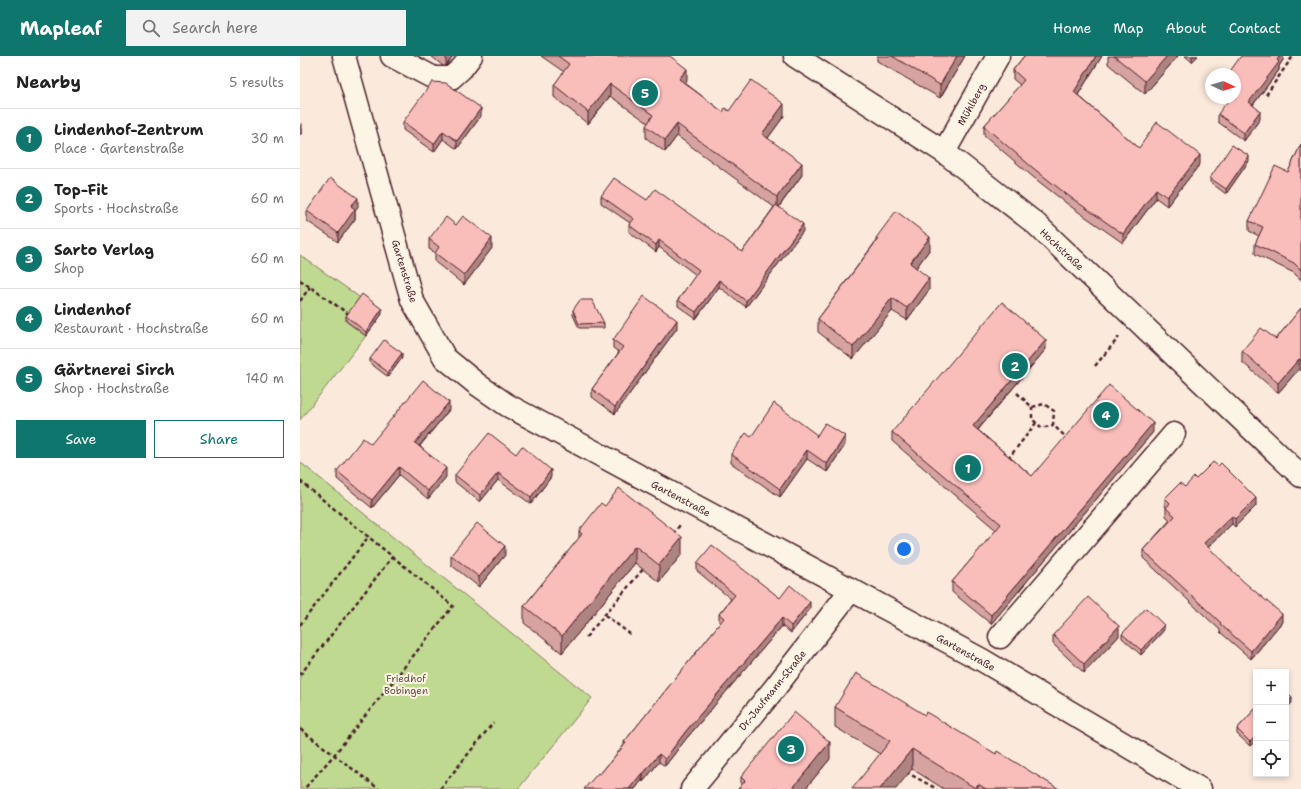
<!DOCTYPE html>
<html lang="en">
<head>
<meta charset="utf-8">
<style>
	body { margin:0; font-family:"Shantell Sans",sans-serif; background:#f2f2f2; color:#222 }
	.controls { position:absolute; right:12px; bottom:12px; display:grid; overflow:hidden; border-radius:0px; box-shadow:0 2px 6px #0003 }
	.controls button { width:36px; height:36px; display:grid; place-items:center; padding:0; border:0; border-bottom:1px solid #e0e0e0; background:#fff; color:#222; font:20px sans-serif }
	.compass { position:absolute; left:905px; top:12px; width:36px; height:36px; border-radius:50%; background:#fff; box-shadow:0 2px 6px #0003; rotate:94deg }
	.you { position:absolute; left:604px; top:493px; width:14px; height:14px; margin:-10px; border:3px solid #fff; border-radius:50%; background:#1a73e8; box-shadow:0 0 0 6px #1a73e833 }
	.badge { display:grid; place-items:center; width:26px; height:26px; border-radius:50%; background:#0f766e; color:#fff; font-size:13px; font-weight:700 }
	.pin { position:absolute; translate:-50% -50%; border:2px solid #fff; box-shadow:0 1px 4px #0006 }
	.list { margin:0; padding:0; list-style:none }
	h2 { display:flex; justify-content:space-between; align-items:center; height:52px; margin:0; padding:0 16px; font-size:17px }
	h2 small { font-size:13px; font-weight:400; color:#767676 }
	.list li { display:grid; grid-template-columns:26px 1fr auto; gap:12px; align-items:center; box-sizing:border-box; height:60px; padding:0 16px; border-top:1px solid #e0e0e0 }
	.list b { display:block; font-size:15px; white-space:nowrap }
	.list p { margin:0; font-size:13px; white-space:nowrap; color:#767676 }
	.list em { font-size:13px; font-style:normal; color:#767676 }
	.actions { display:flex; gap:8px; padding:12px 16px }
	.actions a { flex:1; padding:9px 0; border:1px solid #0f766e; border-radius:0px; text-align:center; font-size:14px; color:#0f766e }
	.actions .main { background:#0f766e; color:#fff }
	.icon { flex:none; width:22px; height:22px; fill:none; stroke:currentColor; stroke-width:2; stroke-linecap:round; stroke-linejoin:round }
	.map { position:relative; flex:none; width:1001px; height:733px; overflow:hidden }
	header { display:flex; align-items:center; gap:24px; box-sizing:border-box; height:56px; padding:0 20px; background:#0f766e; color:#fff }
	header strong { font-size:19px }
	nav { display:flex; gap:22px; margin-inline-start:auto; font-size:14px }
	.search { width:280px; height:36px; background:#f2f2f2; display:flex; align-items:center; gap:10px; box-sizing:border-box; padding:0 14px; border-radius:0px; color:#767676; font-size:15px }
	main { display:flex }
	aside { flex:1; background:#fff }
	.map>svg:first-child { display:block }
</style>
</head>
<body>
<header>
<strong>Mapleaf</strong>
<div class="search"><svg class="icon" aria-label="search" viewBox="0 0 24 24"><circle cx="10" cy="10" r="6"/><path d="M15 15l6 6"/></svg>Search here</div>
<nav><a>Home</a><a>Map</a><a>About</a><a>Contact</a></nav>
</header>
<main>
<aside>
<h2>Nearby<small>5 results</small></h2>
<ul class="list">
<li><span class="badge">1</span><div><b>Lindenhof-Zentrum</b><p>Place · Gartenstraße</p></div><em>30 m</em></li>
<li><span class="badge">2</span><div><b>Top-Fit</b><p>Sports · Hochstraße</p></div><em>60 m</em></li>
<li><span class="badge">3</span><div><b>Sarto Verlag</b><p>Shop</p></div><em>60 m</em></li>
<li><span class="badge">4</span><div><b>Lindenhof</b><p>Restaurant · Hochstraße</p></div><em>60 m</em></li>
<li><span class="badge">5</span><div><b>Gärtnerei Sirch</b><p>Shop · Hochstraße</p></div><em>140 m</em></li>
</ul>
<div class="actions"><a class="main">Save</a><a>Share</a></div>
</aside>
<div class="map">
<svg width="1001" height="733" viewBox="0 0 1001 733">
	<rect width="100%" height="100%" fill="#fbeadc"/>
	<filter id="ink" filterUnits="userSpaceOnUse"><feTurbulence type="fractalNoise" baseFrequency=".025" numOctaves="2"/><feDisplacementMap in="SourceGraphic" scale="8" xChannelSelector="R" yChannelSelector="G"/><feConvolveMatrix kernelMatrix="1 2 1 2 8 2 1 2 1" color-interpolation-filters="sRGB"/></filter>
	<g filter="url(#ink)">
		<path fill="#bfd991" stroke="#847c5e" d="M0,199l62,44 -16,22 20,15 -66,84z
			M0,406l292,236 -74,91h-218z"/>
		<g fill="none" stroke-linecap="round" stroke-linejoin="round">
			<defs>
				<path id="minor" d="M44,0l68,244 33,58 33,27 29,20 475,255 218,129
					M92,0l42,22h17l11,-10 9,-12
					M495,0l149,96 92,72 265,252
					M644,96l54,-96
					M700,581l174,-203
					M392,733l82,-100 77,-99"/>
			</defs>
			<use href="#minor" stroke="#4a1f2b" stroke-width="25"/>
			<path stroke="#4a1f2b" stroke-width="2.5" stroke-dasharray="4 3" stroke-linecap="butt" d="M966,39l27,-39
				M0,224l50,35
				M0,245l10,-14
				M795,310l24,-29
				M717,337l15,14 12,-3 10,7 -1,14 15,14
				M732,351v12l10,9 11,-3
				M708,403l28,-36
				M0,425l153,125 -119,149 -30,34
				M373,478l7,-9
				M305,559l25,19
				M0,569l69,-89
				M286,581l58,-69
				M0,619l93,-119
				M0,673l79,60
				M606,716l31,17
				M140,733l53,-66"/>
			<use href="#minor" stroke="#fcf5e5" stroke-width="22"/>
		</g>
		<path fill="#d6a3a0" stroke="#4a1f2b" d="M131,0h22l-7,10h-3z
			M241,0h129l17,25 -2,2 38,29 6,-1 55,5 -16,22 34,37 -23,32 24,24 -57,76 -27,-20 -23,32 -18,-13v-6l18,-25 -37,-28 -3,5 -27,-20v-7l1,-2 -29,-20v-7l46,4 95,52 32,-45 -97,-71 -12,16 -19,-14v-12l2,-3 -38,-27 -22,28 -34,-27v-12l10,-13z
			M577,0h88l-25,42 -63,-37z
			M724,0h78l-24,39 61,53 61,16 -33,42 -11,-8 -33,45 -53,-37 -37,-29 -49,-42v-9l36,-41 -7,-6v-9z
			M808,0h70l-33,38 -37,-30z
			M885,0h13l-6,6z
			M983,0v4l-4,6v4l-26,35 7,14 -16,22 -26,-19v-8z
			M181,60l-24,33 -14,-10 -9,13 -31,-22v-8z
			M1001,88v136l-7,-7 -39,-19v-10l4,-8 -10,-5v-10l39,-49z
			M949,105l-23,33 -16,-12v-4z
			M58,151l-3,3v9l-17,23 -31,-21v-10z
			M156,169l36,23 -28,37 -29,-23v-9l-6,-4v-10z
			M576,182l54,11 -14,19 13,22 -22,30 -15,-9 -39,48 -35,-27v-13l58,-78z
			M1001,252v63l-2,-2 -21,24 -36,-31v-11l34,-12z
			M273,254l31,13v5h-25l-6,-13z
			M82,258l-16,22 -20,-15v-5z
			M377,272l-62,86 -23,-17v-8l27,-37 -6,-4v-8z
			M746,293l-68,81 54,46 121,-44 -162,192 -39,-32v-10l44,-52 -104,-89v-9z
			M102,302l-14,19 -18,-14v-4z
			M149,354l-29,36 26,31 -18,22 -29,-24 -27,33 -35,-29v-8l34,-27z
			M517,379l28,10 -18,27 -20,-13 -27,38 -49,-34v-9l20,-17z
			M216,398l35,23 -20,27 -33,-24 -18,22 -25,-20v-7z
			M896,423l60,27 -21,21 -3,-3 -24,23 74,75 -31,37 -31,-27v-2l-77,-72v-8l27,-30 -4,-4v-9l-1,-1v-8l20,-11z
			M305,450l77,48 -23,28 -24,-19 -73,90 -38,-30v-17l55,-68v-7z
			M151,499h54l-26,32 -28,-22z
			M397,507l83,35 30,11 -19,24 -9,-7 -96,113 -21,27 -6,-4 -16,20 -1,-2 -7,9h-51l16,-15 24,-29v-3l96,-119 -1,-1v-8l12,-15 -34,-28z
			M864,574l-23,25 -19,-17v-4z
			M753,579l66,1 -35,37 -31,-29z
			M535,651l90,8 134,74h-115l-32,-20 -32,-15 -45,-27z
			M956,652l-6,38 -13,-12v-5z
			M530,703l-25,30h-67l3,-3v-9z"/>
		<path fill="#ae8482" stroke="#4a1f2b" d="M146,0h7l-7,10z
			M657,0h8l-25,42v-13z
			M796,0h6l-28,45v-9z
			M867,0h11l-33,38v-13z
			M892,0h6l-6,6z
			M980,0h3v4l-4,6v4l-30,40v-8z
			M387,13v12l-8,10v-12z
			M310,28v12l-22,28v-12z
			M484,48v12l-22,30v-12z
			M181,52v8l-24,33v-8z
			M960,55v8l-16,22v-8z
			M2,67v10l-2,2v-9z
			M377,68v12l-12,16v-12z
			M143,75v8l-9,13v-8z
			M900,99v9l-33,42v-9z
			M949,100v5l-23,33v-5z
			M502,107v12l-25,34v-12z
			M856,133v9l-33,45v-9z
			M58,142v9l-3,3v9l-17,23v-9l13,-27z
			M503,168v7l-57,76v-6z
			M630,181v12l-20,27v-13z
			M192,182v10l-28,37v-10z
			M359,184v7l-3,5v-7z
			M629,222v12l-22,30v-12z
			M419,224v7l-23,32v-7z
			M592,242v13l-39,48v-12z
			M82,253v5l-16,22v-4z
			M377,264v8l-62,86v-7z
			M746,284v9l-73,86v-9z
			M102,297v5l-14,19v-5z
			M999,303v10l-21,24v-10z
			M149,346v8l-34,41v-8z
			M853,367v9l-162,192v-9z
			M545,380v9l-18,27v-8z
			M507,394v9l-27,38v-8z
			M99,411v8l-27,33v-8z
			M146,412v9l-18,22v-8z
			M251,414v7l-20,27v-7z
			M198,417v7l-18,22v-7z
			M956,442v8l-21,21v-8z
			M932,460v8l-28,27v-8z
			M382,481v17l-23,28v-17z
			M205,490v9l-26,32v-10z
			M335,490v17l-73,90v-17z
			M510,546v7l-19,24v-7z
			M982,558v8l-31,37v-8z
			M482,562v8l-96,113 -21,27v-7l21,-28z
			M864,569v5l-23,25v-5z
			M819,570v10l-35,37v-9z
			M992,642v5l-6,6v-5z
			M956,680v5l-6,5v-4z
			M530,686v17l-25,30h-13z
			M612,693v20l-16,20h-16z
			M359,698v8l-16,20v-8z
			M342,717v7l-7,9h-6z
			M678,728v5h-3v-1z"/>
		<path fill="#f9bdba" stroke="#4a1f2b" d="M258,0h112l17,13 -8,10 44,33 2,-4 4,3 22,-31 33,24 -22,30 40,29 -25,34 -100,-73 -12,16 -19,-14 7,-11 -43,-31 -22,28 -34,-27 15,-21z
			M592,0h65l-17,29z
			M724,0h72l-22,36 65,56 18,-26 43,33 -33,42 -11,-8 -33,45 -53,-37 -37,-29 -49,-42 40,-46 -11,-10z
			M814,0h53l-22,25z
			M941,0h39l-3,4 2,2 -30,40 11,9 -16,22 -26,-19 12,-16h5v-24h-7z
			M132,26l14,1 35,25 -24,33 -14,-10 -9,13 -31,-22z
			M1001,88v126l-7,-7 -39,-19 8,-17 -14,-6 26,-55 13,6z
			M932,89l17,11 -23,33 -16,-11z
			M30,122l28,20 -7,8 4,3 -17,24 -31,-22z
			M314,122l33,22 8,-11 87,63 34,-47 27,19 -57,77 -27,-21 -23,32 -18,-12 21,-30 -40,-30 -3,5 -27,-20 5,-6 -33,-23z
			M596,155l34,26 -20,26 19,15 -22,30 -15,-10 -39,49 -35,-28 60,-80 -2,-1z
			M163,160l29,22 -28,37 -29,-22 4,-6 -10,-8 17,-22 10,8z
			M62,238l20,15 -16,23 -20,-16z
			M344,240l33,24 -62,87 -23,-18 31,-42 -10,-7z
			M280,244h12l12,23 -25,1 -6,-14z
			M702,246l44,38 -73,86 59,50 77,-91 44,38 -162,192 -39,-33 49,-58 -109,-92z
			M1001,252v53l-2,-2 -21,24 -36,-32 19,-23 15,11z
			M84,284l18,13 -14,19 -18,-13z
			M123,324l26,22 -34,41 31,25 -18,23 -29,-24 -27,33 -35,-29 26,-33 8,6z
			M474,347l43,32 -1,2 9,-14 20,13 -18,28 -20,-14 -27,39 -49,-35 15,-21 5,4z
			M189,377l27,21 6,-8 29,24 -20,27 -33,-24 -18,22 -25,-20z
			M913,406l5,4 3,-3 35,35 -21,21 -3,-3 -28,27 40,39 38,32 -31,37 -31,-27 1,-1 -78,-73 32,-34 -9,-8 4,-5 -5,-5 15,-15 5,4 9,-10 2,2z
			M319,432l63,49 -23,28 -24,-19 -73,90 -38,-30 58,-72 -3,-3 22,-28 4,3z
			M177,467l28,23 -26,31 -28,-22z
			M412,489l68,53 10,-13 20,17 -19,24 -9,-8 -96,113 -21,28 -6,-5 -16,20 -1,-1 -13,16h-45l14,-16 2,1 26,-31 -2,-1 100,-124 -5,-4 16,-19 -38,-32z
			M788,541l31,29 -35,38 -31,-29z
			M846,552l18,17 -23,25 -19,-16z
			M556,617l69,42 1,-3 70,42 1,-3 62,38h-73l-8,-5 -3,4 -63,-39 -32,40h-28l38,-48 -55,-34z
			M986,636l6,6 -6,6z
			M956,652v28l-6,6 -13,-13z
			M494,656l36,30 -38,47h-54l7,-8 -4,-4z"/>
	</g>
	<g text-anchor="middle" stroke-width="4" stroke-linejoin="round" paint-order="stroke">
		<g font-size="10" fill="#4a1f2b" stroke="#fcf5e5">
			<text transform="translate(671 48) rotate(-61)" y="4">Mühlberg</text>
			<text transform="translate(762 193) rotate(43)" y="4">Hochstraße</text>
			<text transform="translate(105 215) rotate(73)" y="4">Gartenstraße</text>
			<text transform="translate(381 442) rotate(28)" y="4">Gartenstraße</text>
			<text transform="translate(666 596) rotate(29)" y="4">Gartenstraße</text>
			<text transform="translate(472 634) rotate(-51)" y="4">Dr.-Jaufmann-Straße</text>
		</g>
		<g font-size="10" fill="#674e44" stroke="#fcf5e5">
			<text x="106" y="626">Friedhof<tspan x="106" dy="12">Bobingen</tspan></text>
		</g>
	</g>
</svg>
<div class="controls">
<button>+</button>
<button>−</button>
<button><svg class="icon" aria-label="locate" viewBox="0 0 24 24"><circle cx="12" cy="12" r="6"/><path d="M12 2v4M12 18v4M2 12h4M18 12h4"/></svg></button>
</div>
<svg class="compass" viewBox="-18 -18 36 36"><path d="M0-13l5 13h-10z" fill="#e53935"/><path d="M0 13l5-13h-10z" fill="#767676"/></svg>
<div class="you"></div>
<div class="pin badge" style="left:668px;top:412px">1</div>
<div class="pin badge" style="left:715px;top:310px">2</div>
<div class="pin badge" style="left:491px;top:693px">3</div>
<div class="pin badge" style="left:806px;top:359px">4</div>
<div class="pin badge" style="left:345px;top:37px">5</div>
</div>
</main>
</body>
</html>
